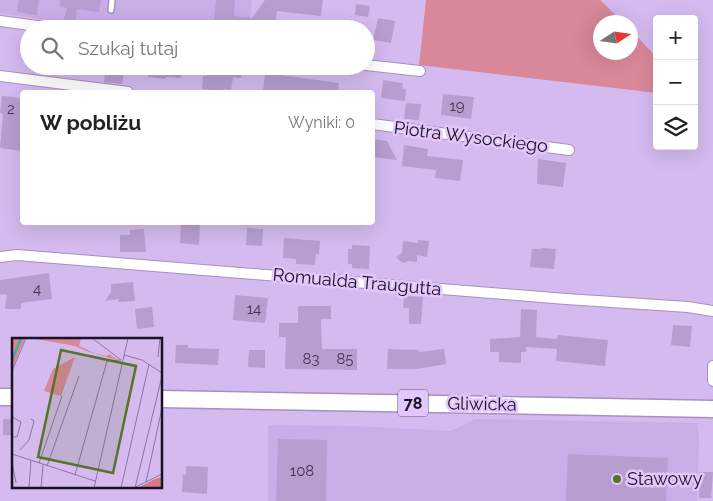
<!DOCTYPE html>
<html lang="pl">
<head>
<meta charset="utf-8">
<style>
	body { margin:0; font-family:Raleway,sans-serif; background:#f6f6f6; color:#222 }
	.controls { position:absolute; right:15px; top:15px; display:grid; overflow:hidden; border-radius:5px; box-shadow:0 5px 20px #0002 }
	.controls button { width:45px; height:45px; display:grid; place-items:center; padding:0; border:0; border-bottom:1px solid #e0e0e0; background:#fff; color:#222; font:25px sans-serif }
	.compass { position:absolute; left:593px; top:15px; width:45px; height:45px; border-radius:50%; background:#fff; box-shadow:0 5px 20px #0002; rotate:78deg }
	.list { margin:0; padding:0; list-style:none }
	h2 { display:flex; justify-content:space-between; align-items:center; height:65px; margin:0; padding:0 20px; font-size:21px }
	h2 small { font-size:16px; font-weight:400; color:#767676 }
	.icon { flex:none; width:28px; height:28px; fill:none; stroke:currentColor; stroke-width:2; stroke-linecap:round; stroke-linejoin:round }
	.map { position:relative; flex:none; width:713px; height:501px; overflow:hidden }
	.search { position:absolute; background:#fff; box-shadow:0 5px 20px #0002; left:20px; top:20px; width:355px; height:55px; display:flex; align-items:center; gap:12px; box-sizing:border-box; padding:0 18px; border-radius:28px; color:#767676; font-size:19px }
	.panel { position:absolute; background:#fff; box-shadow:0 5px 20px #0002; left:20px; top:90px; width:355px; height:135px; border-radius:5px }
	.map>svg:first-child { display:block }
</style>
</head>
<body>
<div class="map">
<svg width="713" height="501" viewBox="0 0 713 501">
	<rect width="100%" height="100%" fill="#d4baef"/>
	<path fill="#c9ade7" d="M0,0h252l-3,29h-140l-109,-16z
		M475,419l222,4 2,15 -2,63h-429v-76l86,1 97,5z"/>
	<path fill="#d98899" d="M426,0h174l23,22h-23v30h30l1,-22 26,28v35l-238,-28z"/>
	<path fill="#b79ed1" d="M19,0h20l-2,15 -20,-3z
		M60,0h41l-2,12 -22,-3 -2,14 -12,-1 4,-14 -7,-1z
		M216,0h19l-1,16 18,2 13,-18h58l-2,16 -44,-5 -2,18h-62z
		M356,4l14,2 -2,11 -13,-2z
		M378,18l17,3 -4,22 -18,-3z
		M106,66h19l-3,18 -18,-2z
		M149,66h33l-1,12 -15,-1v2l-18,-2z
		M228,66h15l-2,12 -8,-1 -2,13 -7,-1v2l-22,-2 1,-13h4l1,-5 19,2z
		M265,73l74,10 -1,9h-75z
		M383,80l20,3 -1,5 4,1 -1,12 -24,-3z
		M443,94l31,3 -3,22 -30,-4z
		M2,96l20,2v53l-22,-3 3,-34 -3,-1z
		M406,103l15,1 -2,16 -15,-1z
		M372,139l15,2 10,19 -25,-3z
		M404,145l24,4 -1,7 36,4 -3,21 -25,-3 1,-8 -34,-4z
		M538,159l28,4 -3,24 -26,-3z
		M181,222h19l-1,23 -19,-2z
		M247,228l16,1 -1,17 -16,-1z
		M144,229l2,23h-26v-17h10v-5z
		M284,238l36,3 -1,13h-3l-1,11 -19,-1v-5l-13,-1z
		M418,240l11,1 -2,16 -10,-2v7l-9,-1 -3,2 -4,-1 -5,-5 6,-4 1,-12 15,2z
		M352,245l18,1 -1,23 -17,-1v-4h-4v-15h4z
		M541,248l15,1 -2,20 -24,-2 2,-18h9z
		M49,273l3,26 -31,4v6h-16l2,-14 -7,-1v-14z
		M133,282l2,19 -17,1v-3l-13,2 6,-9v-8z
		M235,295l33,3 -3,25 -32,-3z
		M404,296l19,1 -2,27h-12v-16h-6z
		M298,306h33v13h-10l1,30h35v21l-72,-1 1,-32h-7v-14h19z
		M152,307l2,20 -17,2 -2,-20z
		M521,309l16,1 -1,27 21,2 1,-4 50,5 -3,26 -49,-5 1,-12 -31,-2v5h-5v11l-22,-1v-10h-9v-13l30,-2z
		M673,325l19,1 -2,21 -19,-2z
		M176,345h12v3l31,1 -1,16 -43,-2z
		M388,349l31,1v2l25,-3 2,15 -29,5h-30z
		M249,350h16v18l-17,-1z
		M3,419h11v16h-11z
		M278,439l49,1 -1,61h-50z
		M568,454l100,4 -2,43h-100z
		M186,466l22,1 -1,27 -25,-2 1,-18 3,1z
		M699,472h14l-2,26h-12z"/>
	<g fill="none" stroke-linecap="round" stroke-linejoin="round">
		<defs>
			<path id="lane" d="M111,10l1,-10"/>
			<path id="street" d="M0,21l60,8
				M366,65l54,6
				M0,76l128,16
				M372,124l197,26
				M0,257l17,-2 549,44 122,8 25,4
				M713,366v15"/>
			<path id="primary" d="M0,397h14
				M161,399l552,10"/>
		</defs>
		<use href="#lane" stroke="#a88fc2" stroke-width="8"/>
		<use href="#street" stroke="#a88fc2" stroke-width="12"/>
		<use href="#primary" stroke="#a88fc2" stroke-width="19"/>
		<use href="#lane" stroke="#fff" stroke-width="5"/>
		<use href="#street" stroke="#fff" stroke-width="10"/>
		<use href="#primary" stroke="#fff" stroke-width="16"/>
	</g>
	<circle fill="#587327" stroke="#e1c7fc" stroke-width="2" cx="617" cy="479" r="5"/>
	<g text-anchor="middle" stroke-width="5" stroke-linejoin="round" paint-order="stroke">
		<g font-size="15" fill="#42344f">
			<text x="457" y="111">19</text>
			<text x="11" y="114">2</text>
			<text x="37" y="294">4</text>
			<text x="254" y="314">14</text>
			<text x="311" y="364">83</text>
			<text x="345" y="364">85</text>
			<text x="302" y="476">108</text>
		</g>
		<rect fill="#e1c7fc" stroke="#564865" stroke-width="1" x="398" y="389.5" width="30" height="27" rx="4"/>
		<g font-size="16" font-weight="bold" fill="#1b1124">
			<text x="413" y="409">78</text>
		</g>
		<g font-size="18" fill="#1b1124" stroke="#e1c7fc">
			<text transform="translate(471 137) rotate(7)" y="6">Piotra Wysockiego</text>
			<text transform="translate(357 282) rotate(5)" y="6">Romualda Traugutta</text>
			<text transform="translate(482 404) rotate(1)" y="6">Gliwicka</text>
		</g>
		<g font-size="18" fill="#1b1124" stroke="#e1c7fc" text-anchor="start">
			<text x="627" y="485">Stawowy</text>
		</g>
	</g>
	<g transform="translate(12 338)">
		<rect width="150" height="150" fill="#d4baef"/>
		<path d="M0,0h13l-13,32zM18,0h51l-2,8 15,7 12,3 3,-2 10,7 -33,-10 -11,-5zM63,19l-14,39 -17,-5 9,-22z" fill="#d98899"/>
		<path d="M150,139v11h-24l17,-9z" fill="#d8778c"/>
		<path fill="none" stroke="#42ada4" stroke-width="2.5" d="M0,22l9,-22"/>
		<path fill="none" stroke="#8a769e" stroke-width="1" d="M80,0l29,22M112,17l18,5 20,13M146,19l2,-19M0,33l14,-33M0,79l9,5 -4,15h-5M8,112l9,-10 5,-19 -3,-2M0,116l83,27M0,124l4,21M27,125l23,-67M35,128l32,-90M63,137l32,-114 14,-1M134,144l16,-74M124,149l26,-13M17,150l2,-28M29,150l2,-23M82,150l34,-150M109,150l28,-124M123,150l27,-112"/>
		<path fill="#587327" fill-opacity="0.15" stroke="#587327" stroke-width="2.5" d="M49,12l75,16 -23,107 -75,-16z"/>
		<rect width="150" height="150" fill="none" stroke="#1b1124" stroke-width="2.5"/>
	</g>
</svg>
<div class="controls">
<button>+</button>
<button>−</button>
<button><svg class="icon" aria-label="layers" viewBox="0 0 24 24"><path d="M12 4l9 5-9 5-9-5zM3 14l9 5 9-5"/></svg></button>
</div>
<svg class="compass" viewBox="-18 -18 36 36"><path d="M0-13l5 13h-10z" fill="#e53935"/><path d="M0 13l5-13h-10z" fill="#767676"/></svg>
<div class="search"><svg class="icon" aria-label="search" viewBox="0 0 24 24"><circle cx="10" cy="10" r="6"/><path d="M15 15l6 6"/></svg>Szukaj tutaj</div>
<section class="panel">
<h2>W pobliżu<small>Wyniki: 0</small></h2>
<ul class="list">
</ul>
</section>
</div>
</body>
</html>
